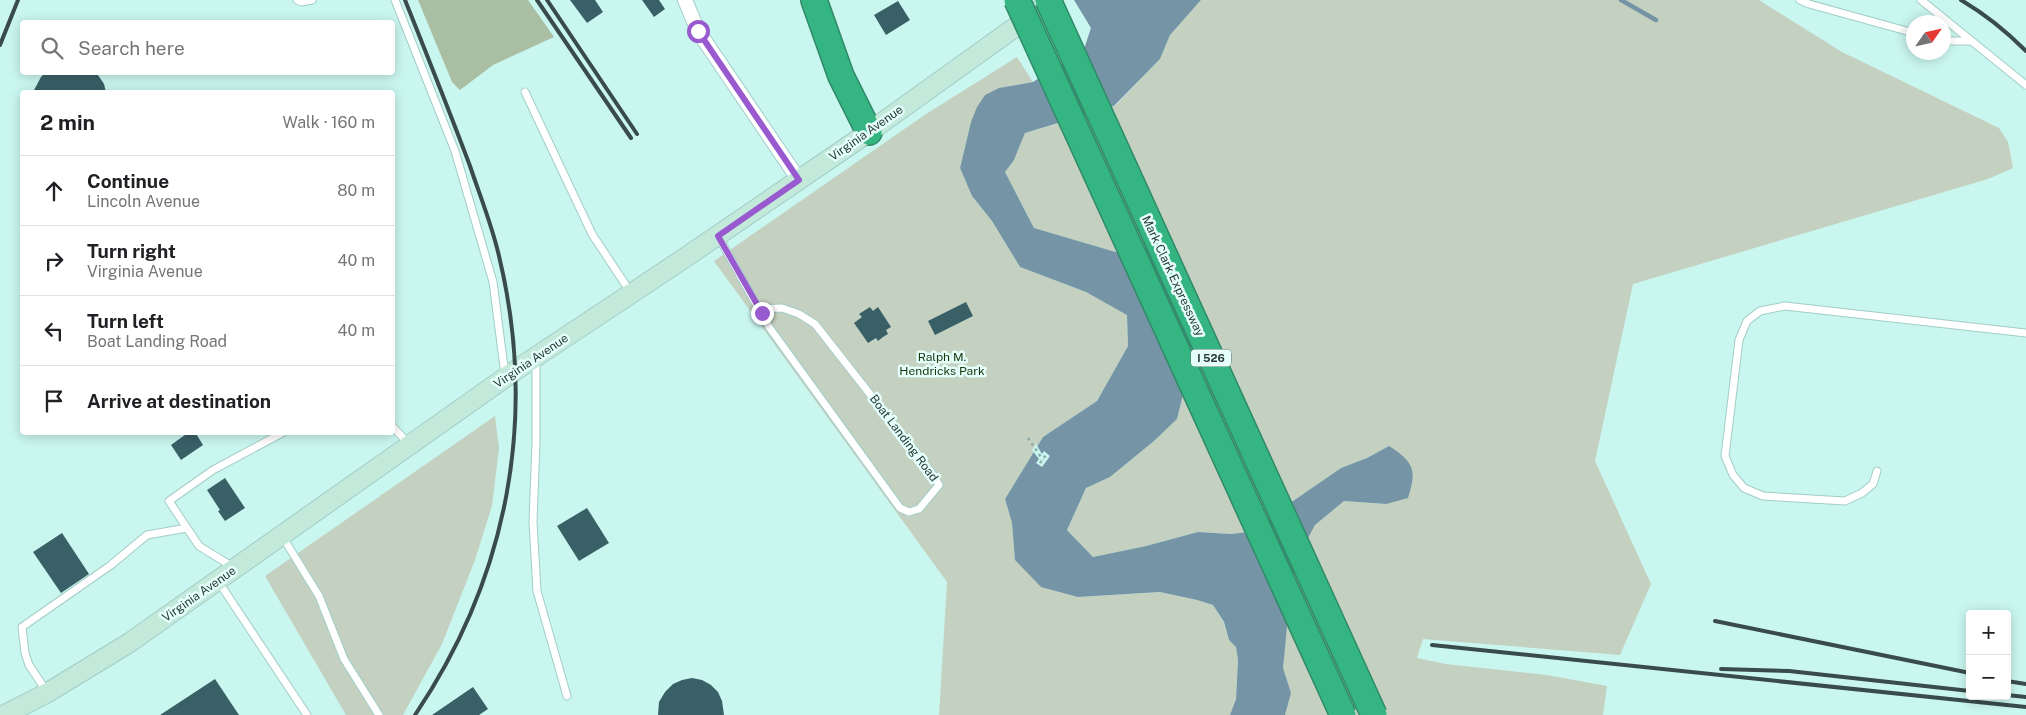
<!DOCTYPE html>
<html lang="en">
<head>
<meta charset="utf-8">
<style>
	body { margin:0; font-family:"Public Sans",sans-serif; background:#f6f6f6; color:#202124 }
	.controls { position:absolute; right:15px; bottom:15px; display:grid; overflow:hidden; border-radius:5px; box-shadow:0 2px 12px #0003 }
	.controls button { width:45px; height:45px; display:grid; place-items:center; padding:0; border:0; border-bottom:1px solid #e0e0e0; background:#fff; color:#202124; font:25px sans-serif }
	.compass { position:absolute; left:1906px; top:15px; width:45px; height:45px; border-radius:50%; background:#fff; box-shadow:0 2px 12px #0003; rotate:56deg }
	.stop { position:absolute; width:15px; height:15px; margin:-11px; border:4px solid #9959cf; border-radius:50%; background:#fff }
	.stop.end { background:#9959cf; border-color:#fff; box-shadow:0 1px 5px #0008 }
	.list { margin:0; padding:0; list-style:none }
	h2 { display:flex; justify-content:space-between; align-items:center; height:65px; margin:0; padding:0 20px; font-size:21px }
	h2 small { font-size:16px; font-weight:400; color:#757577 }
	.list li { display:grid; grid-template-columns:32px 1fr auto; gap:15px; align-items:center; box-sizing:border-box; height:70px; padding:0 20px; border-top:1px solid #e0e0e0 }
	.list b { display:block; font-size:19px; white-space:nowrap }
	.list p { margin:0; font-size:16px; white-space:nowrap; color:#757577 }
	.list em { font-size:16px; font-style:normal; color:#757577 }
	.icon { flex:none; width:28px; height:28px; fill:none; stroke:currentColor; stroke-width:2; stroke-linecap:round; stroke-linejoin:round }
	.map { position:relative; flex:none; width:2026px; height:715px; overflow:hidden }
	.search { position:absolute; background:#fff; box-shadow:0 2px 12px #0003; left:20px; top:20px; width:375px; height:55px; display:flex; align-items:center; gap:12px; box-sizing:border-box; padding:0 18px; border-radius:5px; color:#757577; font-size:19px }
	.panel { position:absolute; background:#fff; box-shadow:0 2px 12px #0003; left:20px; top:90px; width:375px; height:345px; border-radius:5px }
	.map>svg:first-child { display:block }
</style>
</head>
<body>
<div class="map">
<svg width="2026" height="715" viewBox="0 0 2026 715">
	<rect width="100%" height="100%" fill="#caf6f0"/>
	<path fill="#c4d1c0" d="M1201,0h558l83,52 157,76 9,14 5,26 -25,11 -355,105 -38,177 56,123 -31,71 -197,-16 -6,19 29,6 101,11 60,11 -4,29h-318l6,-22 -9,-25 5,-41 7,-37v-26l21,-39 29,-24 42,3 3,-58 -22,12 -26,10 -93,64 -17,2 -33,-2 -52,14 -53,11 -26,-27 19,-42 24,-11 44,-36 23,-22 11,-44 5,-41 -74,-81 -85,-25 -29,-56 9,-12 11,-27 90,-27 45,-47 10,-24z
		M1017,57l16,25 -17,3 -45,37 -11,46 12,28 20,25 28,46 66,25 41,22 1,32 -31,55 -54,36 -38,62 7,24 3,37 63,37 82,-5 37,8 16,5 11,18 5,17 7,7 2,13 -2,39 -6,16h-291l8,-133 -233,-321 212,-147z
		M495,416l4,32 -7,58 -17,54 -33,84 -39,71h-57l-81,-139z"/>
	<path fill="#a9bea2" d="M418,0h110l26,37 -61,28 -33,25 -8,-8z"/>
	<path fill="#7594a6" d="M1074,0h127l-31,35 -10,24 -46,47 -89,27 -11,27 -9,12 29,56 85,25 45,-11 19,23 10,32v37l-5,41 -11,44 -23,22 -44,36 -24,11 -19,42 26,27 53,-11 52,-14 33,2 17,-2 93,-64 26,-10 22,-12c25,16 28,24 19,52l-22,6 -42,-3 -29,24 -21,39v26l-7,37 -4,41 8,25 -6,22h-55l6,-16 2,-39 -2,-13 -7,-7 -5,-18 -11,-17 -16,-5 -37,-8 -82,5 -37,-10 -26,-27 -3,-37 -7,-24 38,-62 54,-36 31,-55 -1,-31 -41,-23 -66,-25 -28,-46 -20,-25 -12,-28 11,-46 6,-15 8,-12 14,-7 34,-6 51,-33 7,-21z"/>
	<path fill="#caf6f0" d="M1036,444l6,10 2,-3 6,5 -8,11 -6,-4 3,-4 -7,-9z"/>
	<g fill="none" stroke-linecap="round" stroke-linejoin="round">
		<path stroke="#7594a6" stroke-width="4.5" d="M1621,0l35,20"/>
	</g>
	<path fill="#396067" d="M570,0h25l8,12 -16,11z
		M642,0h17l6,9 -11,8z
		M898,1l12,19 -24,15 -12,-20z
		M46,72h50l8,12 2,8h-73l8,-15z
		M966,302l7,14 -38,19 -7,-14z
		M870,307l3,4 5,-4 13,20 -5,3 2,4 -5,3 -5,4 -2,-3 -8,5 -14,-20 8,-6 -3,-3z
		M189,432h6l8,13 -22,15 -10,-15z
		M225,478l20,30 -20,13 -7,-10 2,-1 -13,-20z
		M587,508l22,35 -30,18 -22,-35z
		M62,533l27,41 -28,19 -28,-41z
		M692,678l10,2 9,5 7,7 4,9 2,14h-66l1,-13 6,-10 8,-8 9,-4z
		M215,679l24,36h-79z
		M473,687l15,22 -9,6h-47z"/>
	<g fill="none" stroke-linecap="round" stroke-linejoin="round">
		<defs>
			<path id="service" d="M297,0l4,2 11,-2
				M395,0l60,151 38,131 12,93
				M1800,0l9,4 105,29
				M1921,0l105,85
				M1944,41h27
				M525,92l67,142 39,59
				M718,236l51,91 131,181 9,4 10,-3 20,-24 -8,-13 -116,-148 -16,-10 -17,-6 -23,1
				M536,360v82l-3,80 4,69 30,105
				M392,426l17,18
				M1877,471l-4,13 -11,9 -17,8 -82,-5 -19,-8 -11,-13 -8,-19 14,-116 8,-19 13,-10 25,-5 241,27
				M187,528l-18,-27 44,-31 71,-38
				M282,536l37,60 25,63 35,56
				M218,581l89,134
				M47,692l-18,-27 -4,-12 -3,-26 89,-62 36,-30 40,-7 12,18 34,21"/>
			<path id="minor" d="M685,0l13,31 101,149"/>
			<path id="secondary" d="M4,715l43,-22 82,-50 387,-273 167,-111 186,-127 184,-132"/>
			<path id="motorway" d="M814,0l27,76 28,56"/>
		</defs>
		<use href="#service" stroke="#a2cdc7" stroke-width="9"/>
		<use href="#minor" stroke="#a2cdc7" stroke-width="16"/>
		<use href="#secondary" stroke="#a2cdc7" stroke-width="21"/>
		<use href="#motorway" stroke="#308a68" stroke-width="28"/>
		<path stroke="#89aaa6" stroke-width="2.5" stroke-dasharray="2.5 4" stroke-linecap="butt" d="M1028,438l15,22
			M1040,463l6,-8"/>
		<use href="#service" stroke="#fff" stroke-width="7"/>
		<use href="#minor" stroke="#fff" stroke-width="14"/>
		<use href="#secondary" stroke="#c2e9da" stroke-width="19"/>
		<use href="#motorway" stroke="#34b582" stroke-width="25"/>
		<path stroke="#394c4a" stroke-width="4" d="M405,0c22,55 44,110 65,166 10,30 22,59 29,90 39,162 9,321 -84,459
			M537,0l94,138
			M547,0l90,134
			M1961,0c24,14 45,31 65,51
			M0,45l18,-45
			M1715,621l255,52
			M1432,645l594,62
			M1721,669l68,2 181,20
			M2007,681l19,3
			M2007,695l19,2"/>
		<defs>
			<path id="motorway-bridge" d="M1017,0l326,715
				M1048,0l326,715"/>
		</defs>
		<use href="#motorway-bridge" stroke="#308a68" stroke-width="28" stroke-linecap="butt"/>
		<use href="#motorway-bridge" stroke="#34b582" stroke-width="25"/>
	</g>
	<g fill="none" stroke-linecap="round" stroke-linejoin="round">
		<path stroke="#9959cf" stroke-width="6" d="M698,31l101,149 -81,56 44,77"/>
	</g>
	<g text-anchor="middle" stroke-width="5" stroke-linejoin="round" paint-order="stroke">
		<rect fill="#e5fffb" stroke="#617472" stroke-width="1" x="1191" y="349.5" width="40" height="17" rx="4"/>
		<g font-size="11" font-weight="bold" fill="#283937">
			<text x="1211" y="362">I 526</text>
		</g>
		<g font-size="12" fill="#283937" stroke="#e5fffb">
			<text transform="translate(866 133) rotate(-35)" y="4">Virginia Avenue</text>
			<text transform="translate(1173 276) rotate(65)" y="4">Mark Clark Expressway</text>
			<text transform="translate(531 361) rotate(-34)" y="4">Virginia Avenue</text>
			<text transform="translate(904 438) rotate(53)" y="4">Boat Landing Road</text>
			<text transform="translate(199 594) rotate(-35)" y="4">Virginia Avenue</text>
		</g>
		<g font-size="12" fill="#19360e" stroke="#e5fffb">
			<text x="942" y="361">Ralph M.<tspan x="942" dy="14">Hendricks Park</tspan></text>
		</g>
	</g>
</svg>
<div class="controls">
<button>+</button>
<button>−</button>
</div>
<svg class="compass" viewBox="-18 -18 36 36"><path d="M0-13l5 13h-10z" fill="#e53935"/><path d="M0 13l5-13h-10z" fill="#757577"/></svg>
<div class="stop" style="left:698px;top:31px"></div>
<div class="stop end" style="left:762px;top:313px"></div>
<div class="search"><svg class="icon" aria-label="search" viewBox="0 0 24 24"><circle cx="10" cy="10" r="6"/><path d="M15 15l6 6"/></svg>Search here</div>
<section class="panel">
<h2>2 min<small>Walk · 160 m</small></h2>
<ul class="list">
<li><svg class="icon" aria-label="ahead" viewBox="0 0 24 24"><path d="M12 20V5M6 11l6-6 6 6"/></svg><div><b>Continue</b><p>Lincoln Avenue</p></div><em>80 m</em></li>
<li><svg class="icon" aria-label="right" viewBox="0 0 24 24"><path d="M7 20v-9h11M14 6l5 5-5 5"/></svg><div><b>Turn right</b><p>Virginia Avenue</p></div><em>40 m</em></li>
<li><svg class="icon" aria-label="left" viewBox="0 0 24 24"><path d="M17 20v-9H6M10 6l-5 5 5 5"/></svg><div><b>Turn left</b><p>Boat Landing Road</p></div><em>40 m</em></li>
<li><svg class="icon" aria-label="arrive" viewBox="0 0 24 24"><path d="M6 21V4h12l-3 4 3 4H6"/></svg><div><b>Arrive at destination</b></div></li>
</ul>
</section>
</div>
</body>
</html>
